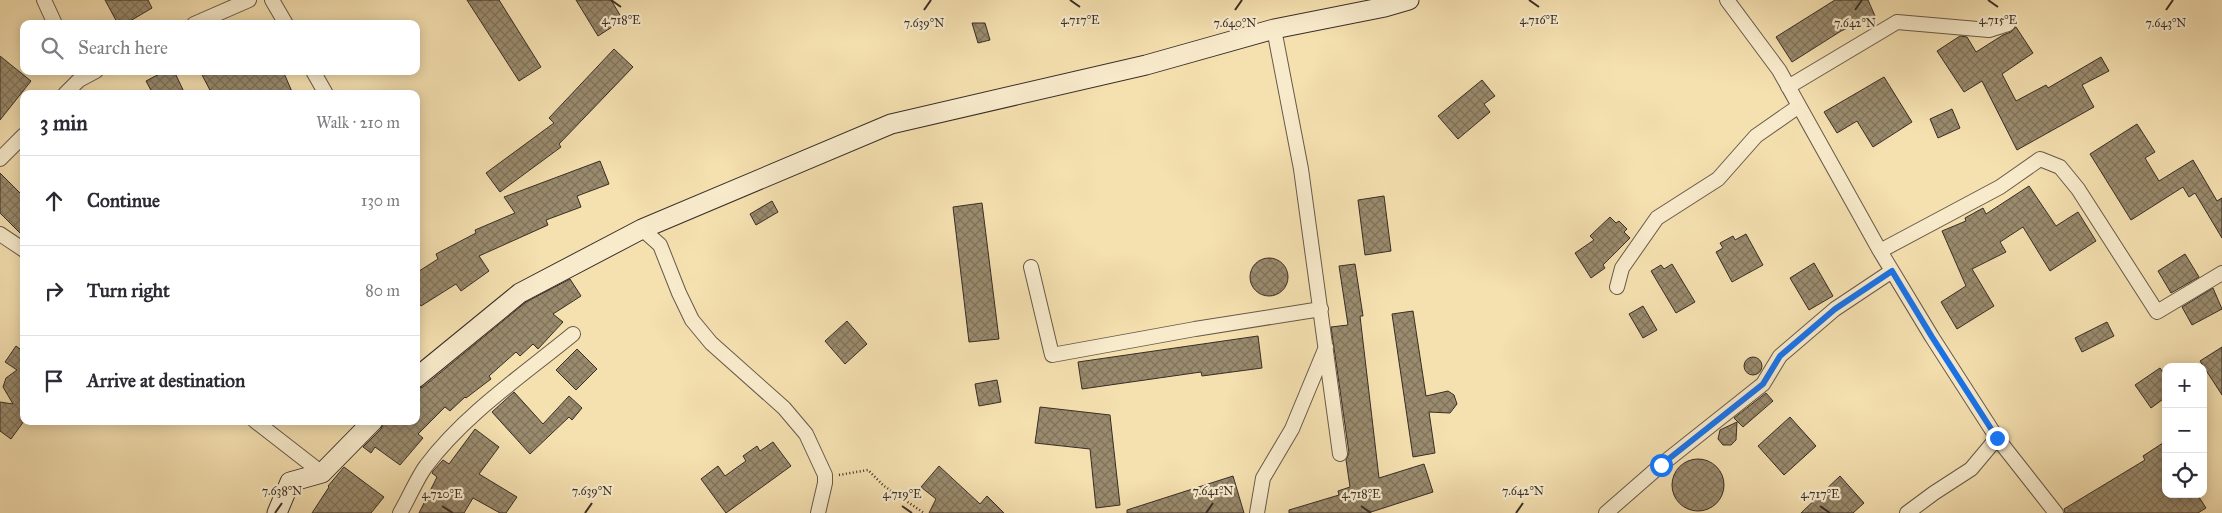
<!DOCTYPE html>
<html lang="en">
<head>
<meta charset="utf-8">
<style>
	body { margin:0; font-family:"IM FELL Great Primer",serif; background:#f2f2f3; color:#2b2b33 }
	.controls { position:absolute; right:15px; bottom:15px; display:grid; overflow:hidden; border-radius:10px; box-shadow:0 2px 12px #0003 }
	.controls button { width:45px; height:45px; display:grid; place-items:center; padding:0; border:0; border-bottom:1px solid #e1e1e2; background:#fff; color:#2b2b33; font:25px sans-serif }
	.stop { position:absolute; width:15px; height:15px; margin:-11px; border:4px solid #1a73e8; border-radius:50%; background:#fff }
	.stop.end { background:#1a73e8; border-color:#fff; box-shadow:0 1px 5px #0008 }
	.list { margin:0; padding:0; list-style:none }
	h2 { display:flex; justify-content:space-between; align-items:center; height:65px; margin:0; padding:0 20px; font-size:21px }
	h2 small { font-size:16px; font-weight:400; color:#7c7c81 }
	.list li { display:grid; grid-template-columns:32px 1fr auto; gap:15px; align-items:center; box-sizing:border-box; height:90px; padding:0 20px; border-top:1px solid #e1e1e2 }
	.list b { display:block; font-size:19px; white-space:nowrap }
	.list em { font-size:16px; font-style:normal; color:#7c7c81 }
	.icon { flex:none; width:28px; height:28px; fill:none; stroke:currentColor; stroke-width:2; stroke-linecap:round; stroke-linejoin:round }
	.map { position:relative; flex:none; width:2222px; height:513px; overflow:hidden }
	.search { position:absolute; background:#fff; box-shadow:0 2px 12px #0003; left:20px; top:20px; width:400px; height:55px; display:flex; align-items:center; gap:12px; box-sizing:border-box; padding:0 18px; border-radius:10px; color:#7c7c81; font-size:19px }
	.panel { position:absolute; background:#fff; box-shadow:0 2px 12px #0003; left:20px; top:90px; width:400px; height:335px; border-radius:10px }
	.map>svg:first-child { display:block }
</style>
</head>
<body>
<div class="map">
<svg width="2222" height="513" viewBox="0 0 2222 513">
	<defs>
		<pattern id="building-cross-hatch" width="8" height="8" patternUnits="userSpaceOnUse" patternTransform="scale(1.25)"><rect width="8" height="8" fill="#9a8b6e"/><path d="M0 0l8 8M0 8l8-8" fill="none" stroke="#7f725a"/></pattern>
	</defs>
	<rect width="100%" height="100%" fill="#f5e0b0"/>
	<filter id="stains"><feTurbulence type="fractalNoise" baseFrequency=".004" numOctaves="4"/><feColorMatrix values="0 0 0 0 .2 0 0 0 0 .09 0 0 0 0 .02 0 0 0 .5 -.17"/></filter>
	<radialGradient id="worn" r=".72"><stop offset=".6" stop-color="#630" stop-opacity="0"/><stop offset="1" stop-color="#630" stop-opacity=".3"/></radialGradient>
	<path fill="url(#building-cross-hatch)" stroke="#382e27" d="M105,0h43l4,8 -27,16h-7z
		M467,0h32l42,67 -22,14z
		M576,0h35l12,20 -25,16z
		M1835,0h33l7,16 -34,15 -49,31 -16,-25z
		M972,23h13l5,17 -12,3z
		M2016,27l17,26 -31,21 14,27 30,-16 2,3 53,-31 8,14 -27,14 12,22 -77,43 -35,-69 -18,11 -27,-41 23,-15 7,1 9,15 27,-17 8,-3z
		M614,49l19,18 -74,77 2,3 -61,45 -14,-19 68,-50 -5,-5z
		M0,56l31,25 -31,39z
		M165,71h9l11,23h-32l-7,-13z
		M200,71h83l10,23h-81z
		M1884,77l28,45 -39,25 -16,-26 -20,12 -13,-21z
		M1482,80l13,16 -11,8 6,8 -32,27 -20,-23z
		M1952,109l8,19 -22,10 -8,-19z
		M2137,124l18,28 -10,6 14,23 34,-21 24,41 5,-3v40l-27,-45 -6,4 -6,-10 -52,33 -41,-66z
		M600,161l9,23 -32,12 4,11 -35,13 2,5 -69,31 10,15 -28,20 -5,-7 -35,22 -5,-8v-25l22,-14 -2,-5 40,-21 -1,-3 40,-17 -11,-16z
		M0,173l24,24v40l-24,-24z
		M2029,186l27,40 22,-14 18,29 -46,30 -27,-44 -23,15 6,10 -34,17 22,37 -37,23 -16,-27 25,-16 -24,-55 24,-10 -1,-3 18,-10 3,6z
		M1384,196l7,55 -26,4 -7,-55z
		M772,201l6,11 -22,13 -6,-11z
		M982,203l17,136 -30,3 -16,-135z
		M1610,217l6,6 3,-2 8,8 -3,3 6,6 -27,27 2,3 -14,10 -16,-25 19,-13 -4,-4z
		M1746,234l17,31 -31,17 -16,-30 7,-4 -3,-5 13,-7 2,4z
		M2185,254l14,23 -28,16 -13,-22z
		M1250 277a19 19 0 1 1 38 0a19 19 0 1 1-38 0Z
		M1814,263l19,33 -24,14 -19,-32z
		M1355,264l8,52h-3l19,162 45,-14 9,28 -65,21h-79v-3l50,-15 -1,-4 12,-4 -4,-27 3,-7 -18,-126 17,-2 -9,-59z
		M1672,264l23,38 -19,11 -25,-42 10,-6 3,4z
		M570,279l11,17 -28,18 10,8 -25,27 -5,-5 -13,12 -4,-4 -27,24 2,3 -25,19 -1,-1 -15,14 -5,-4 -27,27 5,4 -23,27 -25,-18 -4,6 -8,-6 18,-18 3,-8h32v-32l7,-2 103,-85z
		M2213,288l9,21 -30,16 -10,-18z
		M1643,306l14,24 -14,8 -14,-24z
		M1413,311l13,85 22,-5 6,4 3,9 -7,9 -21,-1 6,41 -22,4 -21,-143z
		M847,321l20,23 -22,20 -20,-23z
		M2107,322l7,14 -32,16 -7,-14z
		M1258,336l4,32 -60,8 -1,-4 -119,17 -4,-27z
		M16,346l8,6v69l-13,18 -11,-8v-29l13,2 -10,-17 3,-9 11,-8 -12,-8z
		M2222,347v48l-22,-34z
		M577,349l20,20 -21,21 -20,-20z
		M1744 366a9 9 0 1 1 18 0a9 9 0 1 1-18 0Z
		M2160,368l6,8v21l-15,11 -16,-23z
		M997,380l4,22 -22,4 -4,-22z
		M514,392l29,32 26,-28 13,12 -10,12 -3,-3 -39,37 -38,-42z
		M1766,393l7,8 -30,26 -9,-9z
		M1040,407l70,8 10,90 -24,3 -6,-59 -55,-6z
		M1790,417l26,29 -32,29 -26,-29z
		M1737,422l-1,18 -5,5h-8l-5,-6 2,-9z
		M475,429l24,18 -20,27 38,23 -11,16h-6l-27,-15 -9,15h-45l18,-36 -5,-4 1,-2 10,-11 6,4z
		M2166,441v53h31l9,14 -8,5h-133l-1,-4 81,-49 -2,-4z
		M773,442l18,24 -65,47 -25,-34 17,-13 7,10 21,-15 -3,-5 14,-10 3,5z
		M1672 485a26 26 0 1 1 52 0a26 26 0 1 1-52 0Z
		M939,466l41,38 7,-8 17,17h-75l7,-14 -15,-12z
		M344,467l40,30 -13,16h-59l17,-26 -1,-1z
		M1233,476l11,37h-117v-3z
		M1840,476l24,27 -11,10h-52z"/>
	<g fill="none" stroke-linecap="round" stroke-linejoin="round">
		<defs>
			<path id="street" d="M44,0l11,24
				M272,0l14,24
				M1727,0l52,70 101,181 52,86 65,101 59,75
				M194,24l55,-24
				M1274,29l27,140 39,285
				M313,71l13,23
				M1788,87l109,-65 92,8 19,-6
				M65,94l14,-14 17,-9
				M0,159l24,-24
				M642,229l18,16 19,48 13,27 19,23 73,65 22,26 19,41v8l-7,30
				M0,234l24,16
				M1880,251l120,-64 40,-28 20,8 18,22 79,123 65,-39
				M1031,267l21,88 143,-26 126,-20
				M1617,287l5,-19 35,-50 61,-39 38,-43 43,-30
				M255,421l67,52
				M400,513c9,-15 16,-33 26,-47 39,-52 97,-91 147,-132
				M1257,513l6,-35 29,-49 34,-82
				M1606,513l55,-48 102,-81 17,-28 55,-47 57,-38
				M1907,513l27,-20 37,-24 26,-31"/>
			<path id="secondary" d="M416,378l104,-85 122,-64 249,-105 255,-59 128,-36 111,-22 24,-7
				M277,513l13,-31 32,-9 51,-52"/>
		</defs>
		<use href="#street" stroke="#675a49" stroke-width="16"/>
		<use href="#secondary" stroke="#382e27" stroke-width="21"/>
		<path stroke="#382e27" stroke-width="2.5" stroke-dasharray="1 2.5" stroke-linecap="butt" d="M839,475l29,-5 16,16 40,27"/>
		<use href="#street" stroke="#f8ebcc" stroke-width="14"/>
		<use href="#secondary" stroke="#f8ebcc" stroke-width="19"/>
	</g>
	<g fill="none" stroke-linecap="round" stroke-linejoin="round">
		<path stroke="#1a73e8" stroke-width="6" d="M1661,465l102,-81 17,-28 55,-47 57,-38 40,66 65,101"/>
	</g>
	<path fill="none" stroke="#382e27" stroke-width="2" d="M611,0l10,7M1070,0l10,7M1529,0l10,7M1988,0l10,7M924,10l7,-10M1235,10l7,-10M1855,10l7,-10M2166,10l7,-10M442,506l11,7M902,506l10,7M1361,506l10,7M1820,506l10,7M275,513l7,-10M585,513l7,-10M1206,513l7,-10M1516,513l7,-10"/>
	<g font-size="12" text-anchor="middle" fill="#382e27" stroke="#f8ebcc" stroke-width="4.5" stroke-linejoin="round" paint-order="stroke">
		<text x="621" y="24">4.718°E</text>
		<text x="1080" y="24">4.717°E</text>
		<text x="1539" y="24">4.716°E</text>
		<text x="1998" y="24">4.715°E</text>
		<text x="924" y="27">7.639°N</text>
		<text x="1235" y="27">7.640°N</text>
		<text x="1855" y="27">7.642°N</text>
		<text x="2166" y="27">7.643°N</text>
		<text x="282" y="495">7.638°N</text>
		<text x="592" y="495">7.639°N</text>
		<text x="1213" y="495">7.641°N</text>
		<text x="1523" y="495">7.642°N</text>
		<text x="442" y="498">4.720°E</text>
		<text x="902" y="498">4.719°E</text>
		<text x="1361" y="498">4.718°E</text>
		<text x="1820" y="498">4.717°E</text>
	</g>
	<rect width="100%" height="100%" filter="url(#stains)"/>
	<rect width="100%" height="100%" fill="url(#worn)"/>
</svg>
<div class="controls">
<button>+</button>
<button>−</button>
<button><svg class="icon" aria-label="locate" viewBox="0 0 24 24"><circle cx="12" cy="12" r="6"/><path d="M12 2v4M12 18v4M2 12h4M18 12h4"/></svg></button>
</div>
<div class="stop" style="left:1661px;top:465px"></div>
<div class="stop end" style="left:1997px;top:438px"></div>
<div class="search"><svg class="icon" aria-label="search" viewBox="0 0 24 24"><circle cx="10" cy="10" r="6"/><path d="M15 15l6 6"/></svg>Search here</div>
<section class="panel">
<h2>3 min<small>Walk · 210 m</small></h2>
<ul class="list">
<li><svg class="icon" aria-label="ahead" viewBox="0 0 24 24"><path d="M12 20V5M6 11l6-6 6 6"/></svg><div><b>Continue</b></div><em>130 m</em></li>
<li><svg class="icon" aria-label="right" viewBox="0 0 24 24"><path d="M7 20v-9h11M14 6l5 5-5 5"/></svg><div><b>Turn right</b></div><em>80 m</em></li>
<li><svg class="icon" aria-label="arrive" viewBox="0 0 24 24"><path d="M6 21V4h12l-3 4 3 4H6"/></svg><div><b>Arrive at destination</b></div></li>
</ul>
</section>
</div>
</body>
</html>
